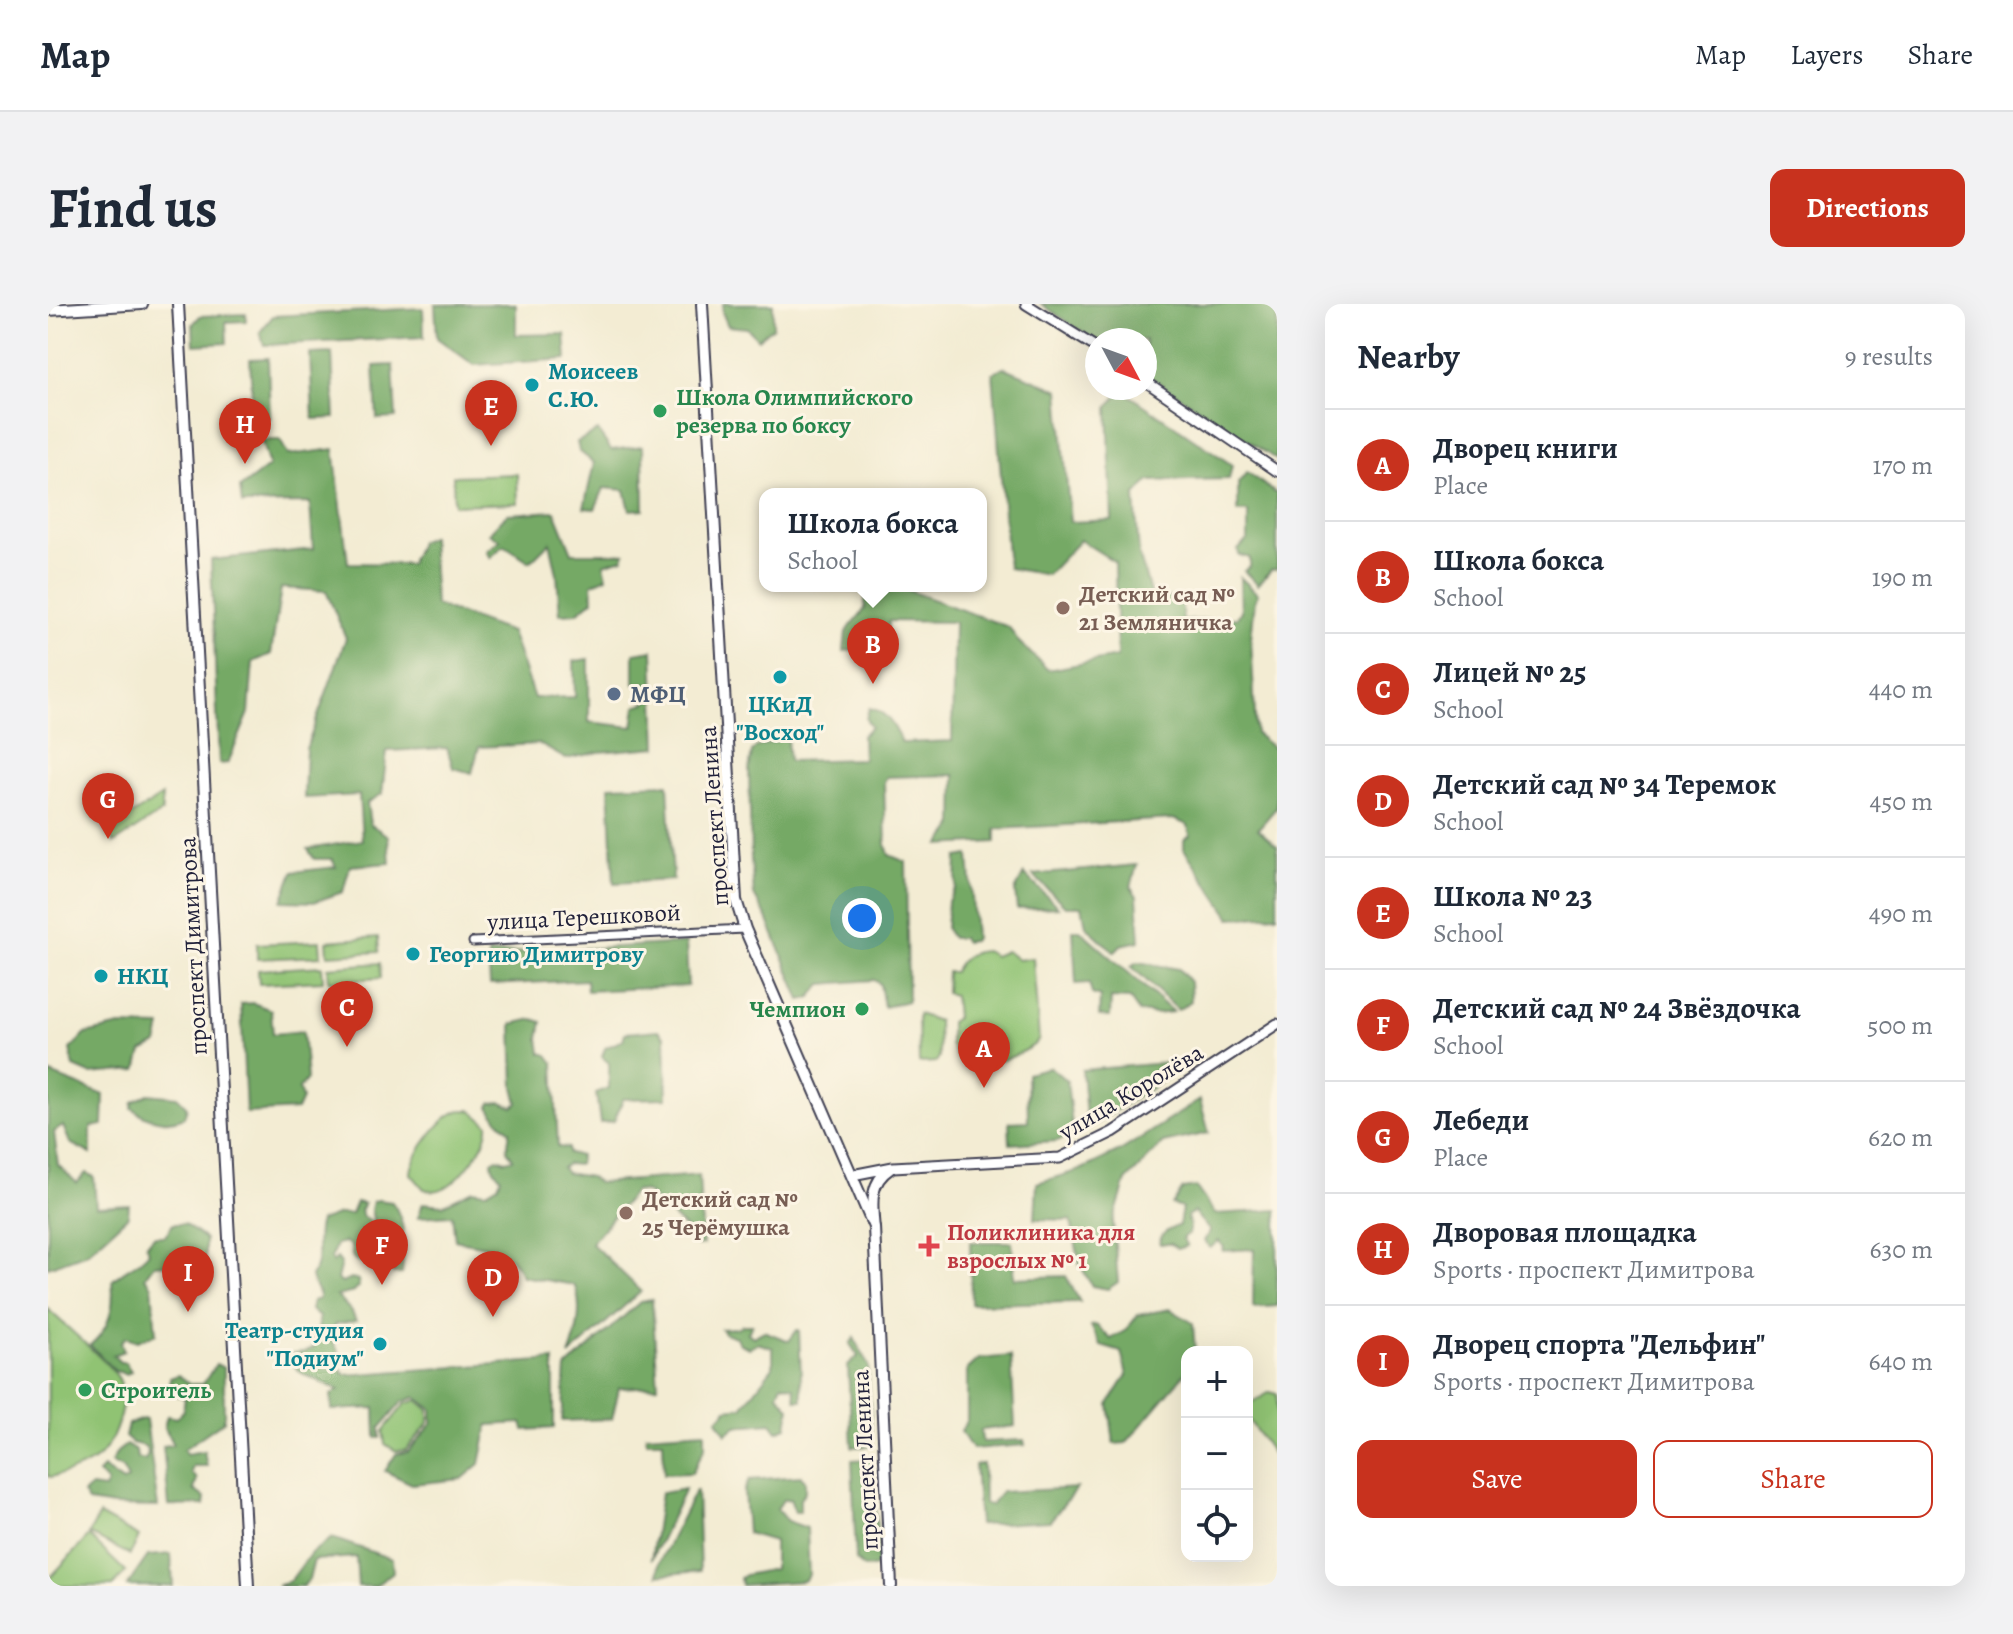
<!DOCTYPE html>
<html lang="en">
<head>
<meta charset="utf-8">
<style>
	body { margin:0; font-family:Alegreya,serif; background:#f2f2f3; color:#1f2937 }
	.controls { position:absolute; right:24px; bottom:24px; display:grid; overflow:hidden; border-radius:16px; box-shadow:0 8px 32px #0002 }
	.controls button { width:72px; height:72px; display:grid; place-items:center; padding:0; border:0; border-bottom:2px solid #e0e1e3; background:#fff; color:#1f2937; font:40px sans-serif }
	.compass { position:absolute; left:1037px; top:24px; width:72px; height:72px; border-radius:50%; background:#fff; box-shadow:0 8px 32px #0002; rotate:131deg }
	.you { position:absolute; left:814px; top:614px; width:28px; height:28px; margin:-20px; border:6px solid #fff; border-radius:50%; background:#1a73e8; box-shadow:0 0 0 12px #1a73e833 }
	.badge { display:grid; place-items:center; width:52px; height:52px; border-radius:50%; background:#c8321e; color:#fff; font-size:26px; font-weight:700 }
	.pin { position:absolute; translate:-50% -66px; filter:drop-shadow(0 2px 4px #0008) }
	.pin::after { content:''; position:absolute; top:42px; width:28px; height:24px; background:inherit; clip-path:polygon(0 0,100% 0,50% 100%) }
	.popup { position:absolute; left:711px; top:184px; width:228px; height:104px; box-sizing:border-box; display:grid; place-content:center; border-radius:16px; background:#fff; filter:drop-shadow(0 2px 6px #0005); font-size:26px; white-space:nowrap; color:#747a83 }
	.popup b { font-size:30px; color:#1f2937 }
	.popup::after { content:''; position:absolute; left:50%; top:100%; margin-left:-16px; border:16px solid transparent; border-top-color:#fff }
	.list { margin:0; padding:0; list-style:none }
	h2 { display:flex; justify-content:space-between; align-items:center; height:104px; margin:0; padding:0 32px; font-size:34px }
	h2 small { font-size:26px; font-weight:400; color:#747a83 }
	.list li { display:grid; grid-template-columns:52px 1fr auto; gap:24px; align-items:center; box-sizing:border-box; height:112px; padding:0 32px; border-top:2px solid #e0e1e3 }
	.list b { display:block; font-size:30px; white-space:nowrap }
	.list p { margin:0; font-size:26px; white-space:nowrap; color:#747a83 }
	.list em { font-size:26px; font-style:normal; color:#747a83 }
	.actions { display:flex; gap:16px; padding:24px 32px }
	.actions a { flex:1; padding:18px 0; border:2px solid #c8321e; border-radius:16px; text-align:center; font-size:28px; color:#c8321e }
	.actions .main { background:#c8321e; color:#fff }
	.icon { flex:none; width:44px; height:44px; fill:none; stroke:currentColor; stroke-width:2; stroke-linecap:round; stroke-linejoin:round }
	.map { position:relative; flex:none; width:1229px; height:1282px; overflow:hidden; border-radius:16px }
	header { display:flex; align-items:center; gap:48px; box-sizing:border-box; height:112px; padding:0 40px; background:#fff; border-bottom:2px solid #e0e1e3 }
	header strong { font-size:38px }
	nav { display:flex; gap:44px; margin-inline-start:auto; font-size:28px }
	.intro { display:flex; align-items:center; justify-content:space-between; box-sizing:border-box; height:192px; padding:0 48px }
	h1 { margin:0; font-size:56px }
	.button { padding:20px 36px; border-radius:16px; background:#c8321e; color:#fff; font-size:28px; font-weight:700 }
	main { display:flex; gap:48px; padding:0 48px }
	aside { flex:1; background:#fff; border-radius:16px; box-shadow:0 8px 32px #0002 }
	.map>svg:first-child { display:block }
</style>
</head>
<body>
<header>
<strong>Map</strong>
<nav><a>Map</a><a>Layers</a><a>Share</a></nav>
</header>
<div class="intro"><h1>Find us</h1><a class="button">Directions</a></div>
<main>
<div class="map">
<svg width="1229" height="1282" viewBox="0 0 1229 1282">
	<rect width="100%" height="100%" fill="#fcf5e5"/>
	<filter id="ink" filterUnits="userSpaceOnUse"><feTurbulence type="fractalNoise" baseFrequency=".0125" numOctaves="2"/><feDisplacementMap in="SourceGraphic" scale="16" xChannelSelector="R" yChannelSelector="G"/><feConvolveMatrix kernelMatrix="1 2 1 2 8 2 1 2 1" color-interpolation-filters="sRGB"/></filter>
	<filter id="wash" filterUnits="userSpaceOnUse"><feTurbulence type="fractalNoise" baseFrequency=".006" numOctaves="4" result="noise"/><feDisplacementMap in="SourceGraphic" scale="32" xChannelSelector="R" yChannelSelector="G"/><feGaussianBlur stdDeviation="1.8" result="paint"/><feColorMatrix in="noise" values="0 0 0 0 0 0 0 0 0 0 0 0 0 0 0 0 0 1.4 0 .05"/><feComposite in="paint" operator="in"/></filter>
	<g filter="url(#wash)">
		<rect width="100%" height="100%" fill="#f3ecd3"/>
		<path fill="#90c373" stroke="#597257" stroke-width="2" d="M469,170l1,29 -64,2 -1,-29z
			M114,492v16l-48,31 -7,-12z
			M330,633l1,15 -51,3 -1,-14z
			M272,637l1,15 -64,3v-15z
			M937,647l9,5 12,-5 12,9 15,-2 6,82c-12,13 -46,26 -65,25 -6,-1 -12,-4 -17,-7l-7,-14v-22l6,-4 -2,-23 -8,-2 1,-21h7c7,-14 15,-20 31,-21z
			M332,659l1,15 -52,3 -1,-14z
			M274,662l1,15 -64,3 -1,-14z
			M870,710l20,7 1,36 -3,5 -17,1z
			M423,806l17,14c2,19 -28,56 -44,64 -7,4 -13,3 -20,1l-13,-15c0,-18 30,-57 47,-63 3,-1 10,-1 13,-1z
			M0,1005c13,13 66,58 71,70 6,12 4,25 1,37 -11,42 -28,51 -69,61l-3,-1z
			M1222,1088l7,2v66l-29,-41 1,-14z
			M369,1096l12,10v13l-23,27 -10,1 -11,-7 -2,-13 22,-27z
			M51,1211l40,22 -9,18 -41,-21z
			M41,1232l37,36 -13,14h-65v-6z"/>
		<path fill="#74a965" stroke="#4b6650" stroke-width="2" d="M468,0v31l49,-1 2,25 -93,6 -37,-27 -2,-33z
			M675,0h50v23l-15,12 -11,-11 -19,-2 -6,-14z
			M993,0h236v156l-132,-86v-34l-48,2z
			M375,4l1,29 -160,8 -4,-13 13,-16z
			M198,10v7l-20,1 1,21 -33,2 -1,-21 7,-8z
			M284,49l3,65 -22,1 -3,-65z
			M220,54l2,60h-17l-3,-59z
			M345,61l3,53 -19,1 -3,-53z
			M955,63l56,23 11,132 42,-2 -4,-113 14,-17 110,75 -3,14 -80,2 -14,15 4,58 13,45 29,-3 2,25 54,-3 4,-7 -1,-34 18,17 -3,6 -4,39 5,95 21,17v56l-19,22 19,17v69l-46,3 -47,-69v-9l6,-5 -2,-10 -15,-6 -177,10v13l-56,3 14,-19 1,-51 -68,2 -3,5 2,62 3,11 17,7 2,139 -24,6 -4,-23 -6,-4 -52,4 -12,14 -9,2 -34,-82 -13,-23 -3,-36 -2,-89 3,-18 4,-5 31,-9 2,23 74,-2 -1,-23 9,-9 -5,-8 3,-11c17,2 27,20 33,35l50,-2 2,-119 -65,-1 -5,25 -40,5 2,-19 19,-23v-23h31l113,41 8,13 31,30 69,-13 -2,-95 -35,-22 -33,35 -39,-7 -15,-195z
			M550,127l13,19 32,-4 1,63 -14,1 -5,-20 -21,-2 -9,21 -11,-1 10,-45 -15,-12 -2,-9z
			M213,136h19l8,15 46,-6 14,114 62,1 9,-22 12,-5 4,68 76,27 23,66 41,-1 -1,-36 15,-2v63l44,5 3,-21 12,-4 -1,-19 -13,1v-31l19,-3 4,97 -58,5 -33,7 -27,-15 -60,3 -7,26 -19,-5 -6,-20 -60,3 -5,43 -15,9 3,21 18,12 2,27 -40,3 -7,26 -29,10 -32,-1 11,-29 43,-5 -4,-8h-18l-6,-10 54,-9 -3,-45 -55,3 2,-49 40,-111 -20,-47 -45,-3 -10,66 -18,8 -4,51 -21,50 -9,1 -8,-204 102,-11 -3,-46 -68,1 -2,-16 29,-22z
			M1199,168l30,22v75l-6,1 -13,15 -14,-14 6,-4v-9l-11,-3 -1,-5 10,-11v-27h-10v-29z
			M507,207l17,42h53l-2,5 -19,6 3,13 -15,7 1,16 -16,13 -17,1 -3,-40 -7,-32 -20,20 -26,-17 -14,13 -4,-7 14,-11 -11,-7 18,-19z
			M620,480l5,96 -59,3 -5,-97z
			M921,551l6,83 -2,3 -8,1 -3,-4h-10l-6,-9 2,-28 8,-14 1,-30z
			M1089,561l-6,22 6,9 3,45 -19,4 -7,7 -28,-26 -4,-20h-17l-32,-31z
			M976,570l34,33 -41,2 -2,-18z
			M1025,626h7l93,82 -18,2 -16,-2 -9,-13 -19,-1 -1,19 -11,-1 1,-19 -8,-3 -3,-11 -13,1z
			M638,639l2,43 -101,5 -1,-11 -96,5 -2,-31z
			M1090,658l41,7 11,13 1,19 -13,9 -47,-44z
			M205,699l18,7 2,24 30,-3 4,48 -8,10 3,10 -5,11 -51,3 -5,-109z
			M485,715l9,3 -3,16 2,15 7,2 6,8 4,84 10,1v5l12,3 -2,9 -11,-1 -5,4 4,5 24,4 8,6 101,-8 4,70 -5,1 -3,-9 -49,-45 -11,-1 -44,52 50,48 -72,65c8,-21 15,-51 5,-71l-52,-9c-14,-31 -37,-29 -67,-36l-3,-25 -34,2 5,-14 20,2 30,-15 13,2 12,-7 3,-7 -8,-10 -1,-7 5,-3 9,3 7,-2 -6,-9 3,-19 -11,-10 -10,-14 2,-4 11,-1 11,5 5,-4 -4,-16 -2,-63z
			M72,722l41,1 -4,17 -15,8 -5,18 -47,4 -16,-7 -4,-18 16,-15z
			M610,726l7,7 2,61 -44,1 -9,22 -14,2 -4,-30 13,-5v-25l-7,-6 3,-9 18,-8 2,-7z
			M1128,758l-1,11 -88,56 -5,-59z
			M1002,763l17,14 6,53 -16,7 -47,3 -1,-22 19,-1 -1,-48z
			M0,769l56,22 -1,30 -12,2v27l-21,-11 -7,-17 -9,6 4,33 19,18 9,-10 8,4 2,30 33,-2 -1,11 -41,37 -39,14z
			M100,790l29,3 10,10 -3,10c-17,8 -38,3 -52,-9l1,-6z
			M1152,796l9,33 -46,10 -37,38 -13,41 5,60 -10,7 -16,-3 -12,-21 -9,-45 -36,-1 2,-36 43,-13 40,-19z
			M1148,883l19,27 62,-4v96l-24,2 1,-59 -31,2 1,-4 -5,-6 -9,7 -6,-7 6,-10 -16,-19 -7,4 3,10 -2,8 -6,4 5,8 -10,3 -6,-5h-11c0,-12 9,-14 19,-19l3,-17 -10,-3 11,-16z
			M330,896l14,2c16,21 12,47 10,72h-9l-3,-14 -17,4 -17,-3 -4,-5 -1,-10 -6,-4 -9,2 -5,14 2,4 4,-4 4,5 -4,16 5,4 8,-4 8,1 1,7 -5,5 -17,4 15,16 4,9 -20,3c-7,12 -3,19 4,30l-4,8 -18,2 7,5h15l5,6 209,-15v68l-30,2 -2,-7 -34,2 -8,39 -18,15 -50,5 -27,-13 11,-17 12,-2 24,-28v-15l-16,-12 -14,5 -22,26v10h-4l-1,-30 -43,2 -1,-15 8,-5 -36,-16 -15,-14 3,-6 13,-2 10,-4 -2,-10 6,-3 1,-18 -8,-7 1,-9 7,-2c1,-9 -8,-14 -8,-23 12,-14 2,-37 9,-55l19,-7h12l5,-12 8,2 -4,6 3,7 11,6 -3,-13 2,-9z
			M125,920h11l21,15v23l-51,3 -9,12 7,9 4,48 -19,7 -11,-4 -5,5 3,9 -11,4 7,7h5l6,9 -4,3 -12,-3 -25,-26c20,-16 25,-39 22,-64 12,-13 26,-15 37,-29l-3,-7 8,-9h11z
			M922,938h42l2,36 52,-2 14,26 -109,2z
			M604,996l6,86 -39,2 -7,31 -50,2 4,-53 74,-66z
			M1122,1005l23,14 2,29h-8v19l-61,72 -12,1 -5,-40 18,-29 -6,-23 -20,-6 -10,-20 5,-1 15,14 15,-9 12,-15z
			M694,1021h10l-4,8 5,4 11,-6 25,10 8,-11h2l3,70h-6l-2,-13 -12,-3 -4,10 12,14 -3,19 -10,4 -6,-8 -35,3 -10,8 -9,-14 10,-11 15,-2 31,-40v-19l-16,-5 -8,5 -9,-4 -4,-7 -12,-4 -3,-4 16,-1z
			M806,1034l14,26 4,82 -20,1 -4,-81 10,-10 -8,-12z
			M963,1052l4,70 -34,4 1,12 42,-2 1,5 -53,4 -11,-17 6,-13v-49l12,-11z
			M168,1060l8,4v53l-40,28 2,5 18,-3 3,15h-14l-2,7 6,6 -3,11 11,8 -1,7 -35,1 -6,-60 10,-1 -9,-18 3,-11 10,2 6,-8 2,-12 -17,-6 2,-14 8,-3 13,9h12z
			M95,1115l3,1 12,87 -44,-1 -26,-4 -5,-8 8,-7 13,2 3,-6 -9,-10 5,-5 20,14 5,-3 -6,-11 -11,-5 6,-11 9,-7 10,6 1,7 8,2 3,-6 -3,-8 -13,-3 -7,-6 3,-13z
			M657,1127v16l-13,26 -28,1 -1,-33h-17v-6z
			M825,1155l6,107 -15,2 -8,-8 -4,-100z
			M935,1160l1,40 7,1 10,-13 76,-4 -27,33 -71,4 -4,-60z
			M753,1172l4,4v12l-5,6v14h-5l-5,-13 -7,1 -6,9 10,12 20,7 2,47 -5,6 -63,4 -1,-7 5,-3 29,-6v-28l-27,-8 -3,-42 5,-11z
			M637,1185l-34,71 10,-67z
			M647,1187h2l3,80 -42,4 1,-12z
			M284,1234l60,21 1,13 -18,14h-17l-2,-29 -42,3 -5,20 -6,6h-26l14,-6 20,-27z
			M123,1250l2,32h-46l21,-30z"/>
	</g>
	<g filter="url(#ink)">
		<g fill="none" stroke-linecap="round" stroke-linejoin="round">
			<defs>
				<path id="minor" d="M425,638l272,-13"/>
				<path id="tertiary" d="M978,0l71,44
					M1097,77l132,90
					M804,871l41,-8 167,-9 53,-26 164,-108
					M826,920c-2,-22 -4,-42 16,-55"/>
				<path id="secondary" d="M130,0l70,1282
					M654,0l34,596 9,29 129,298 17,359
					M0,6l94,-6"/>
			</defs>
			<use href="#minor" stroke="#414052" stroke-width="11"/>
			<use href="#tertiary" stroke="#414052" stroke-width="13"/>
			<use href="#secondary" stroke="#414052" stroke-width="14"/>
			<use href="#minor" stroke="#fff" stroke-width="7"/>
			<use href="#tertiary" stroke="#fff" stroke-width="9"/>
			<use href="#secondary" stroke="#fff" stroke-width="10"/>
		</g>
	</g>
	<g fill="#0f9aa8" stroke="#fcf5e5" stroke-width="3">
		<circle cx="484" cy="81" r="8"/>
		<circle cx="732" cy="373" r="8"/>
		<circle cx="365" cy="650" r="8"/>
		<circle cx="53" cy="672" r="8"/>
		<circle cx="332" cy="1040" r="8"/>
	</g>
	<g fill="#2e9e5b" stroke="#fcf5e5" stroke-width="3">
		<circle cx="612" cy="107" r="8"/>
		<circle cx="814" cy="705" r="8"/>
		<circle cx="37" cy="1086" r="8"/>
	</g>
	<g fill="#8d6e63" stroke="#fcf5e5" stroke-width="3">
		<circle cx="1015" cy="304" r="8"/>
		<circle cx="578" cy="909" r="8"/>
	</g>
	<circle fill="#5c6f8a" stroke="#fcf5e5" stroke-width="3" cx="566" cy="390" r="8"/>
	<path fill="#e0444e" stroke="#fcf5e5" stroke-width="3" d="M877 930h8v8h8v8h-8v8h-8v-8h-8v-8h8z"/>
	<g text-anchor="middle" stroke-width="6" stroke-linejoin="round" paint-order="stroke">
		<g font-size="24" font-weight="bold" fill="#0d838f" stroke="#fcf5e5" text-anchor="start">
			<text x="500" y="75">Моисеев<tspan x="500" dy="28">С.Ю.</tspan></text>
			<text x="732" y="408" text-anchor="middle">ЦКиД<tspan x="732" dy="28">"Восход"</tspan></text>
			<text x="381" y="658">Георгию Димитрову</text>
			<text x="69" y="680">НКЦ</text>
			<text x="316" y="1034" text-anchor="end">Театр-студия<tspan x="316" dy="28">"Подиум"</tspan></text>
		</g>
		<g font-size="24" font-weight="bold" fill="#27864d" stroke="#fcf5e5" text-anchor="start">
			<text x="628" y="101">Школа Олимпийского<tspan x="628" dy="28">резерва по боксу</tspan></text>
			<text x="798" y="713" text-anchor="end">Чемпион</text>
			<text x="53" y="1094">Строитель</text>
		</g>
		<g font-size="24" font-weight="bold" fill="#785e54" stroke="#fcf5e5" text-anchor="start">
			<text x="1031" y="298">Детский сад №<tspan x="1031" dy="28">21 Земляничка</tspan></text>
			<text x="594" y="903">Детский сад №<tspan x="594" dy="28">25 Черёмушка</tspan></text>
		</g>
		<g font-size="24" font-weight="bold" fill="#4e5e75" stroke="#fcf5e5" text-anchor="start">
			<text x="582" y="398">МФЦ</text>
		</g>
		<g font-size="24" fill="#22223b" stroke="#fcf5e5">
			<text transform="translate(666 512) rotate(-94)" y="8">проспект Ленина</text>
			<text transform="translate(536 613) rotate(-3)" y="8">улица Терешковой</text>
			<text transform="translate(145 642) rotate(-93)" y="8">проспект Димитрова</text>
			<text transform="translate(1083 788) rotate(-31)" y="8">улица Королёва</text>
			<text transform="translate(817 1156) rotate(-93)" y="8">проспект Ленина</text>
		</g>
		<g font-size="24" font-weight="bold" fill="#be3a42" stroke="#fcf5e5" text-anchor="start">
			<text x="899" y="936">Поликлиника для<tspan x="899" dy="28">взрослых № 1</tspan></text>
		</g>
	</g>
</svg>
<div class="controls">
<button>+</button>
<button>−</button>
<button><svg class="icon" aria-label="locate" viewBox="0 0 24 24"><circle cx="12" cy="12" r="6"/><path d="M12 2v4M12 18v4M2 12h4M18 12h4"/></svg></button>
</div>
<svg class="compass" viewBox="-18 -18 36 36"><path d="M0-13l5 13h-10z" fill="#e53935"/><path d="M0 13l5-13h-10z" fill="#747a83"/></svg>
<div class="you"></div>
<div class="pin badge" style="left:936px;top:784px">A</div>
<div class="pin badge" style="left:825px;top:380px">B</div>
<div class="popup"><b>Школа бокса</b>School</div>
<div class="pin badge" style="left:299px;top:743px">C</div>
<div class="pin badge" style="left:445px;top:1013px">D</div>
<div class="pin badge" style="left:443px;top:142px">E</div>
<div class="pin badge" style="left:334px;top:981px">F</div>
<div class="pin badge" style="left:60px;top:535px">G</div>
<div class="pin badge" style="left:197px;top:160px">H</div>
<div class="pin badge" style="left:140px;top:1008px">I</div>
</div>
<aside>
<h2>Nearby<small>9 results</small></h2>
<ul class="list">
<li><span class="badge">A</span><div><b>Дворец книги</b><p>Place</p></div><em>170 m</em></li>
<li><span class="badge">B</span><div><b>Школа бокса</b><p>School</p></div><em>190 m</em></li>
<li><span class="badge">C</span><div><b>Лицей № 25</b><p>School</p></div><em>440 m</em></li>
<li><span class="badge">D</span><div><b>Детский сад № 34 Теремок</b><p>School</p></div><em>450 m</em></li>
<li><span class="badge">E</span><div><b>Школа № 23</b><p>School</p></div><em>490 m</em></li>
<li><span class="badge">F</span><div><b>Детский сад № 24 Звёздочка</b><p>School</p></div><em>500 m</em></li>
<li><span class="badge">G</span><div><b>Лебеди</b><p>Place</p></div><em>620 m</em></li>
<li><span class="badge">H</span><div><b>Дворовая площадка</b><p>Sports · проспект Димитрова</p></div><em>630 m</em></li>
<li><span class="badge">I</span><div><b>Дворец спорта &quot;Дельфин&quot;</b><p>Sports · проспект Димитрова</p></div><em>640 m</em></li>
</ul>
<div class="actions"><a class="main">Save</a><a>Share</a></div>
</aside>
</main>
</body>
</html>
